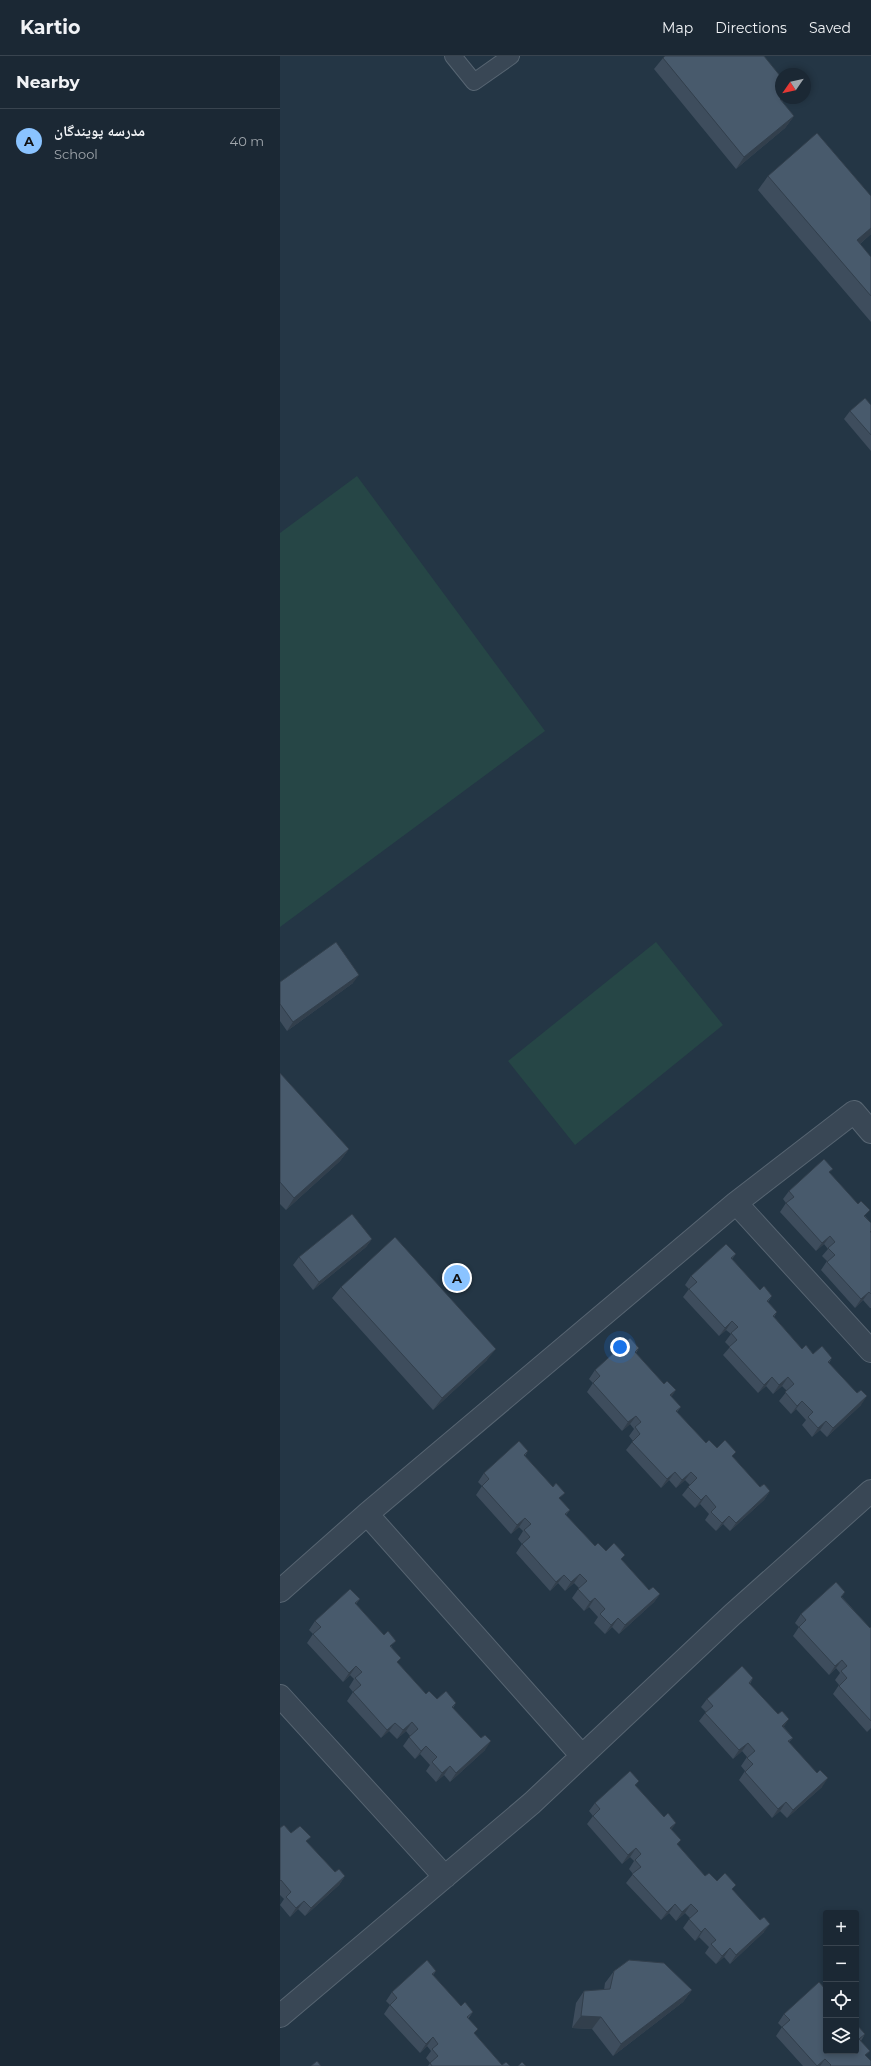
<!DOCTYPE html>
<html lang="en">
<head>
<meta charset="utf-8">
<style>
	body { margin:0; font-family:Montserrat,"Noto Naskh Arabic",sans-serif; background:#24303c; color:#f1f3f6 }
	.controls { position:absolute; right:12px; bottom:12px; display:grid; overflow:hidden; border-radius:4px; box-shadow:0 2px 6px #0003 }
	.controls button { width:36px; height:36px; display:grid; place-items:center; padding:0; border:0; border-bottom:1px solid #39444f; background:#1b2834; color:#f1f3f6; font:20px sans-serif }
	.compass { position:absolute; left:495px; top:12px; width:36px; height:36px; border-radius:50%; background:#1b2834; box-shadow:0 2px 6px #0003; rotate:236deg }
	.you { position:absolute; left:340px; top:1291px; width:14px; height:14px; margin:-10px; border:3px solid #fff; border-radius:50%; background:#1a73e8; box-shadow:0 0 0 6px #1a73e833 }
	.badge { display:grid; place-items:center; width:26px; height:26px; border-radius:50%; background:#8ac3ff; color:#111; font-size:13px; font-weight:700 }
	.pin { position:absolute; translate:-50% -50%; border:2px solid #fff; box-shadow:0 1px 4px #0006 }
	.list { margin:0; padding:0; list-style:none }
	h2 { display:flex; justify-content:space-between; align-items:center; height:52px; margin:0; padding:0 16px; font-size:17px }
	h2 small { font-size:13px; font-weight:400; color:#a0a6ac }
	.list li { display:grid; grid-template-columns:26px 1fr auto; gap:12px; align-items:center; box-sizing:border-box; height:64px; padding:0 16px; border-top:1px solid #39444f }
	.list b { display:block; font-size:15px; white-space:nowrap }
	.list p { margin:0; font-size:13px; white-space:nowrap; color:#a0a6ac }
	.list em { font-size:13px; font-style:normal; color:#a0a6ac }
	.icon { flex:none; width:22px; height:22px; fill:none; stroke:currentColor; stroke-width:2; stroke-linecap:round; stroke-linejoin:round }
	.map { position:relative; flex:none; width:591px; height:2010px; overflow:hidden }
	header { display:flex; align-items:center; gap:24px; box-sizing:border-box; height:56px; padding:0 20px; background:#1b2834; border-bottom:1px solid #39444f }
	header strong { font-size:19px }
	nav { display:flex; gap:22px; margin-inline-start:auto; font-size:14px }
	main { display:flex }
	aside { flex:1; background:#1b2834 }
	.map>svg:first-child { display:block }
</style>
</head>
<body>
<header>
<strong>Kartio</strong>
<nav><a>Map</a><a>Directions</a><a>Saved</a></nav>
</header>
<main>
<aside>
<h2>Nearby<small></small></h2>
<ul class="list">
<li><span class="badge">A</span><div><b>مدرسه پویندگان</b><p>School</p></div><em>40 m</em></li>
</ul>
</aside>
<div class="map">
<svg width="591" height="2010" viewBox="0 0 591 2010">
	<rect width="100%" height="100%" fill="#243645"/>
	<path fill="#264646" d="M77,420l188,255 -265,196v-394z
		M376,886l67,83 -148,120 -67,-84z"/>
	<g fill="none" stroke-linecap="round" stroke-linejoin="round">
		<defs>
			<path id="service" d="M173,0l21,26 37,-26"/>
			<path id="minor" d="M456,1147l135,148
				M87,1458l215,242
				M0,1535l87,-77 369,-311 118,-91 17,20
				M0,1640l165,181
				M0,1960l252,-213 200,-188 139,-124"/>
		</defs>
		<use href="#service" stroke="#576572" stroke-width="18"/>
		<use href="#minor" stroke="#576572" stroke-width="24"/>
		<use href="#service" stroke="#394755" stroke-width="16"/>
		<use href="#minor" stroke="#394755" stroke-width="22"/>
	</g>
	<path fill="#3e4d5d" d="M383,2l120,43 -1,1 12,14 -9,12 -49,41 -82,-100z
		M488,120l103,20v38l-11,10 11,13v65l-113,-132z
		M591,349v46l-27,-32 6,-8z
		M0,926l73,1 -66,48 -7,-10z
		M0,1017l69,76 -9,12 -54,49 -6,-6z
		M550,1118l41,49v85h-1l-7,-8 -8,8 -34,-38 6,-9 -5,-5 6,-7 -4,-5 -8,7 -36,-39 6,-9 -3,-4 6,-8z
		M92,1183l-6,8 -53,43 -20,-25 6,-8z
		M456,1198l-4,5 28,31 12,6 -4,6 9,10 -3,5 28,32 11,5 19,4 -3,5 32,42 -34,32 -7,-7 -8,7 -10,-12 4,-5 -10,-11 -5,5 -12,-13 8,-10 -5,-5 -9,8 -7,-8 -8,7 -35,-38 7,-8 -5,-5 6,-8 -5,-4 -7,6 -36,-39 6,-8 -4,-4 6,-9z
		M61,1231l146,73 -54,50 -101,-112z
		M359,1292l-3,5 35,44 10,10 -4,5 29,31 11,5 16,9 27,30 10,4 -6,9 -34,31 -7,-7 -7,7 -11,-11 4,-6 -9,-10 -5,4 -13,-13 8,-10 -5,-5 -9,8 -7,-8 -8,8 -35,-38 7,-9 -4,-5 5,-7 -4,-5 -8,7 -35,-39 6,-9 -4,-4 6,-9z
		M248,1395l-3,5 35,43 10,11 -4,5 29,31 11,5 16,9 27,30 11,4 -6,8 -35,32 -7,-7 -7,7 -11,-11 4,-6 -9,-10 -5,4 -12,-13 7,-10 -5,-5 -9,8 -7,-8 -8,8 -34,-38 6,-9 -4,-5 5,-8 -4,-4 -8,7 -35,-39 6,-9 -4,-4 6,-9z
		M562,1541l28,31 1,-1v101l-4,4 -34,-38 6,-9 -4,-5 5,-7 -4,-5 -7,7 -36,-39 6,-9 -4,-4 6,-9z
		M80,1543l-4,5 36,43 6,16 28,31 11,5 19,4 -3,5 32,42 -35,32 -6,-7 -8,7 -10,-11 4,-6 -10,-11 -5,5 -12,-13 7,-10 -4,-5 -9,8 -8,-8 -8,7 -34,-37 6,-9 -4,-5 5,-8 -4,-4 -7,7 -36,-39 6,-9 -4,-4 6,-9z
		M473,1622l-3,6 34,43 9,11 -4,4 33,45 -35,31 -7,-7 -8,7 -33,-38 6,-9 -4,-5 6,-9 -5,-6 -9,8 -34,-38 7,-9 -5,-5 6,-8z
		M359,1725l-4,5 36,43 10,11 -4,5 28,31 12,5 16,9 31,42 -34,32 -6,-7 -8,7 -11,-11 4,-6 -10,-10 -4,4 -12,-13 7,-10 -5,-5 -9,8 -7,-8 -8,7 -35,-37 7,-9 -4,-5 5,-8 -4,-4 -8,7 -35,-40 6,-8 -4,-5 6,-8z
		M0,1772l27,14 28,30 10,4 -6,9 -34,31 -7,-7 -8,8 -10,-12 4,-6 -4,-4z
		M156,1915l-3,4 28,31 12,6 -5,7 6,15 28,31 8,1h-82l2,-3 -4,-5 5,-7 -4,-5 -7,7 -36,-39 6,-9 -4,-4 6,-9z
		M334,1915l78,19 -9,12 -70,54 -21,-27 -20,-1 4,-25 8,-12 20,-1 1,-7z
		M545,1941l1,54 30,-26 9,9 -4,7 5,15 5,10h-68l-27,-30 6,-9 -4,-4 6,-9z"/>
	<path fill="#323f4c" d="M501,42h5l-3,3 -11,10z
		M514,60l-9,12 -49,41 8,-12z
		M591,172v6l-24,21 10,-15z
		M79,919l-6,8 -66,48 6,-9z
		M69,1093l-9,12 -54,49 8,-12z
		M550,1180l-6,8 -8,7 6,-8z
		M92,1183l-6,8 -53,43 6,-8z
		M589,1236l-6,8 -8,8 6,-9z
		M452,1265l-6,9 -7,6 6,-8z
		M216,1293l-9,11 -54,50 9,-12z
		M492,1321l-6,9 -8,7 6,-8z
		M508,1321l-6,9 -9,8 6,-9z
		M396,1334l-6,9v-4z
		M587,1340l-6,9 -34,32 6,-9z
		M522,1345l-6,8 -5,5 6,-8z
		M356,1360l-6,8 -8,7 6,-9z
		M546,1365l-6,9 -8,7 6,-9z
		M395,1416l-6,8 -8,8 6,-9z
		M411,1416l-6,8 -9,8 6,-8z
		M490,1435l-6,9 -34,31 6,-8z
		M426,1439l-6,9 -5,4 6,-8z
		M449,1460l-6,8 -7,7 6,-8z
		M245,1462l-6,9 -8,7 6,-9z
		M300,1518l-6,9 -9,8 6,-9z
		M284,1519l-6,8 -8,8 6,-9z
		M380,1538l-6,8 -35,32 6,-9z
		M315,1542l-6,9 -5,4 6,-9z
		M338,1562l-6,9 -7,7 6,-9z
		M562,1604l-6,8 -7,7 6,-9z
		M76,1610l-6,9 -7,7 6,-9z
		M509,1663l-6,9 -1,-2z
		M132,1666l-6,9 -9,8 6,-9z
		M115,1667l-6,8 -8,7 6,-8z
		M211,1685l-6,9 -35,32 6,-9z
		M468,1687l-6,8 -9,8 6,-9z
		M146,1690l-6,8 -5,5 6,-8z
		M170,1710l-6,9 -8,7 6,-9z
		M548,1722l-6,9 -35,31 6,-8z
		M506,1746l-6,9 -8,7 6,-9z
		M396,1767l-6,9v-4z
		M356,1792l-6,9 -8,7 6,-9z
		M65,1820l-6,9 -34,31 6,-8z
		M24,1845l-6,8 -8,8 6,-9z
		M395,1848l-6,9 -8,7 6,-8z
		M411,1848l-6,9 -9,8 6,-9z
		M490,1868l-6,8 -34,32 6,-9z
		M425,1872l-6,9 -4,4 6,-9z
		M450,1892l-6,9 -8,7 6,-8z
		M412,1934l-9,12 -70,54 8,-12z
		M301,1960l20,1 -9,12 -20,-1z
		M153,1981l-6,9 -7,7 6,-9z
		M545,2003l-5,7h-2z"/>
	<path fill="#485a6c" stroke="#323f4c" d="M385,0h99l17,21v21l-1,1 14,17 -50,41 -81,-99z
		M537,77l54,63v32l-14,12 14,17v39l-103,-120z
		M585,342l6,7v30l-21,-24z
		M56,886l23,33 -66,47 -13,-18v-22z
		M0,1017l69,76 -55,49 -14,-16z
		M544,1103l9,10 -4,3 29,32 3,-3 9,9 -6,6 7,7v8l-1,1h1v62l-2,-2 -8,7 -34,-37 8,-7 -7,-7 7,-6 -5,-6 -8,7 -36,-40 8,-6 -5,-6z
		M72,1158l20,25 -53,43 -20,-25z
		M115,1181l101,112 -54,49 -101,-111z
		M446,1188l10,10 -5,4 29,32 4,-4 8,10 -5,5 10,11 -4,4 29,33 4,-4 7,9 9,-8 10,12 -4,4 29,31 4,-3 6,6 -34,32 -7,-7 -8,7 -10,-11 5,-5 -11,-11 -5,5 -12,-14 9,-8 -6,-7 -9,8 -7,-8 -8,8 -35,-38 8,-7 -6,-7 7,-6 -6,-6 -7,7 -36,-39 8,-7 -6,-6z
		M350,1282l9,10 -4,4 29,32 3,-3 9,9 -6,5 11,12 -5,4 30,32 3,-3 8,8 8,-8 11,12 -4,4 28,31 4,-3 6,7 -34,32 -7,-7 -7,7 -11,-11 5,-5 -10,-12 -5,5 -13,-13 9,-9 -6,-6 -9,8 -7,-8 -8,7 -35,-37 8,-8 -5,-7 6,-5 -5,-6 -8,6 -35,-39 7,-7 -5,-6z
		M239,1385l9,10 -4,4 29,32 3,-4 9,10 -6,5 11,12 -5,4 30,32 3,-3 8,8 8,-8 11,12 -4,4 28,31 4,-3 7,7 -35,31 -7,-7 -7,7 -11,-11 5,-5 -10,-11 -5,4 -12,-13 9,-8 -7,-7 -9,8 -7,-7 -8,7 -34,-38 8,-7 -6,-7 7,-6 -6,-6 -8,7 -35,-39 7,-7 -5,-6z
		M556,1526l9,10 -4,5 29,31 1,-1v94l-32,-35 8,-8 -6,-7 6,-5 -5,-6 -7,6 -36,-39 7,-7 -5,-6z
		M70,1533l10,10 -5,4 29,32 4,-4 8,10 -6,5 11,12 -4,4 29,32 3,-3 8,8 9,-8 10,12 -4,4 29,31 4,-3 6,6 -35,32 -6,-7 -8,7 -10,-11 5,-5 -11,-11 -5,5 -12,-14 9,-8 -6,-7 -9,8 -8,-7 -8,7 -34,-38 8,-7 -6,-7 7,-6 -6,-6 -7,7 -36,-39 8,-7 -6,-6z
		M462,1610l11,12 -4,5 29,31 4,-3 7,8 -7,7 11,12 -5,3 29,32 3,-3 8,8 -35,32 -7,-8 -8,7 -33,-37 8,-8 -6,-6 8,-7 -7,-8 -9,7 -34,-37 8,-7 -6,-7z
		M350,1715l9,10 -4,4 29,32 4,-4 8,10 -6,5 11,12 -4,4 28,32 4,-3 8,8 8,-8 11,12 -4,4 28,31 4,-3 6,7 -34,31 -6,-7 -8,8 -11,-12 5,-4 -11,-12 -4,4 -12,-13 9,-8 -7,-7 -9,8 -7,-8 -8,8 -35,-38 9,-7 -6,-7 6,-6 -5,-6 -8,7 -35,-39 7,-7 -5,-6z
		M4,1769l7,8 9,-7 11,11 -5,4 29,31 4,-3 6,7 -34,32 -7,-7 -8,7 -10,-11 5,-5 -10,-12 -1,1v-53z
		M147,1904l9,11 -4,3 29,32 4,-4 8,10 -6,5 11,12 -4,4 28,32 4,-3 4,4h-78l-2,-3 8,-7 -6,-7 6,-5 -5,-7 -7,7 -36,-39 7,-7 -5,-6z
		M349,1904l35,3 28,27 -71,54 -20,-27 -20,-1 3,-25 26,-2 4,-18z
		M539,1926l7,8v4l-2,2 2,2v53h30v-26h1l8,9 -6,5 11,12 -5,4 6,6v5h-41l1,-1 -6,-6 -8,7 -35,-39 8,-7 -6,-6z
		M37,2005l4,5h-10z
		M242,2006l4,4h-8z"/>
</svg>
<div class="controls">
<button>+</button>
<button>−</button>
<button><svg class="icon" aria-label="locate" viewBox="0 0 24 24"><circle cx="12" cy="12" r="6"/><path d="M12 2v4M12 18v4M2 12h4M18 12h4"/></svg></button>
<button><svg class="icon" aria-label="layers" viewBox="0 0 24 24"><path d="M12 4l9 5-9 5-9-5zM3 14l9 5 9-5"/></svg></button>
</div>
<svg class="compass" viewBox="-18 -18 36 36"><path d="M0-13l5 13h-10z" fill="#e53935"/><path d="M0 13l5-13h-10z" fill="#a0a6ac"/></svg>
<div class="you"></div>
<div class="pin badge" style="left:177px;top:1222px">A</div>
</div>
</main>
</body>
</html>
